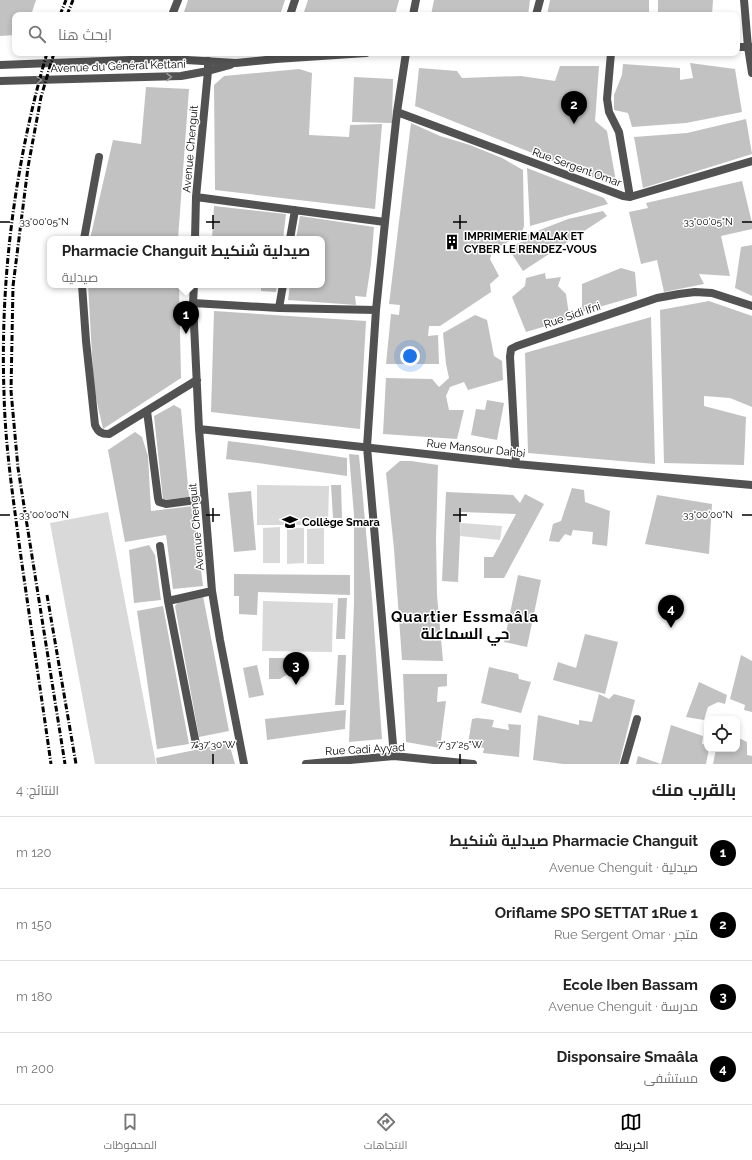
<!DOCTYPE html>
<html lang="ar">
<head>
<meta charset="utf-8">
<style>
	body { margin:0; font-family:Raleway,Cairo,sans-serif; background:#f6f6f6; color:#222; direction:rtl }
	.controls { position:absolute; right:12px; bottom:12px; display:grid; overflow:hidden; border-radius:8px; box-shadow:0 2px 6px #0003 }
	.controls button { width:36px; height:36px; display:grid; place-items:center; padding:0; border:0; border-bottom:1px solid #e0e0e0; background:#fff; color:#222; font:20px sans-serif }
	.you { position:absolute; left:410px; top:356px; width:14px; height:14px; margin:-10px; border:3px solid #fff; border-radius:50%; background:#1a73e8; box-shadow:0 0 0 6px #1a73e833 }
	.badge { display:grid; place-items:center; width:26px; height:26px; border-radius:50%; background:#000; color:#fff; font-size:13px; font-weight:700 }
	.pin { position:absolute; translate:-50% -33px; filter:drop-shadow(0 1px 2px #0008) }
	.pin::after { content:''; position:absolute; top:21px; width:14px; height:12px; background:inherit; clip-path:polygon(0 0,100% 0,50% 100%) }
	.popup { position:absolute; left:47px; top:236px; width:278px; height:52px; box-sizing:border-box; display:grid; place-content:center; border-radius:8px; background:#fff; filter:drop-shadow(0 1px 3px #0005); font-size:13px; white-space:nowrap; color:#767676 }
	.popup b { font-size:15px; color:#222 }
	.popup::after { content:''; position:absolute; left:50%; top:100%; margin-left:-8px; border:8px solid transparent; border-top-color:#fff }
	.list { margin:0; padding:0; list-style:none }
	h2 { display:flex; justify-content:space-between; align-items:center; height:52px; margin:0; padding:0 16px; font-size:17px }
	h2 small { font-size:13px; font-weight:400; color:#767676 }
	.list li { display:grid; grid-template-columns:26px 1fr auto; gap:12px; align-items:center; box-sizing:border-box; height:72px; padding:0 16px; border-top:1px solid #e0e0e0 }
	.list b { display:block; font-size:15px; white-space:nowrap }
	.list p { margin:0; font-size:13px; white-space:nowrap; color:#767676 }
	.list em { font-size:13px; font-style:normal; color:#767676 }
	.icon { flex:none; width:22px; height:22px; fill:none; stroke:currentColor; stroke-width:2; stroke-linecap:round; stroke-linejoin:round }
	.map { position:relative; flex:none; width:752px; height:764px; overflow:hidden; direction:ltr }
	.search { position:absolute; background:#fff; box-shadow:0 2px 6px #0003; left:12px; right:12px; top:12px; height:44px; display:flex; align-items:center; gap:10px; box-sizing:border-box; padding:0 14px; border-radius:8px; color:#767676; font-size:15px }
	.sheet { height:340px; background:#fff }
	nav { display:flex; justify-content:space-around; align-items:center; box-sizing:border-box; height:56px; border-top:1px solid #e0e0e0; background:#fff; font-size:11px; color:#767676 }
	nav a { display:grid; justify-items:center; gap:2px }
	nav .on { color:#000 }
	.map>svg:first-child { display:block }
</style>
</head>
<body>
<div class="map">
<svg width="752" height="764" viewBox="0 0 752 764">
	<rect width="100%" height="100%" fill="#fff"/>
	<path fill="#d9d9d9" d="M257,485l72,1 -1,39h-71z
		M108,512l48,252h-61l-45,-241z
		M461,523l41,3 -2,14 -40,-4z
		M280,527v36h-17v-35z
		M287,528h17v35l-17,1z
		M324,528v36h-17v-35z
		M263,601l70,2 -1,49 -70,-1z"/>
	<path fill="#c2c2c2" d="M0,0h36l-5,15h-16v20l-15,1z
		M188,0h97l-5,15h-97z
		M308,0h91l-4,15h-92z
		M434,0h96l-2,15h-97z
		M550,0h99v15h-102z
		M658,0h55l-1,15h-54z
		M690,63l45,6 7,43 -56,11 -54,4 -4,-14 -14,-3v-15l8,-20 1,-11 57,4v12l13,-2z
		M560,66h39l-4,55 12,10 10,56 -202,-81 4,-38 38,3 5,7 59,-2 34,5z
		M299,69l13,4 -3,62 40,2 1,-12 32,-1 -7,85 -160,-19 -1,-105 10,-9z
		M354,77l39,2 -1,44 -40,-1z
		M146,87l43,2 -11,150h-88l23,-99 28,4z
		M746,119l6,35 -109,34 -9,-51 53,-4z
		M411,123l29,13 30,9 32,13 21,12 1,56 -3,9 -28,15 -3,9 9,17 -9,8 1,8 -51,34h-11l-1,10 10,-1 1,29h-53l5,-50 8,1 1,-10 -11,-1z
		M527,168l77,30 4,6 -78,22z
		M742,181l10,42v6l-31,7 9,40 -31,-2 5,10 -40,8 -7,-32 -16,4 -12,-52 19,-4 -2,-5z
		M214,206l72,8 -3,25h-71z
		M603,211l4,5 -84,55 -15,-23 20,-9 -1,-4 41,-16z
		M300,216l74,11 -3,37 -5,33 -11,-1 1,9 -68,-5 2,-15h32v-46h-26z
		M752,245v51l-17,-8 6,-41z
		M621,268l14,4 2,24 -55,16v-28z
		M545,273l1,6 15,-2 -3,9 8,8 3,21 -3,5 -40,12 -14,-35 13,-11 1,-8z
		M88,285h91l2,93 -78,51 -9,-40z
		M261,285h16l-1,7 -15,-1z
		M709,301l43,15v91l-22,-9 -26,-2v10l42,11 -2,48 -80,-2 -4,-153z
		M214,311l152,10 -6,108 -149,-17z
		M475,315l12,5 7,36 8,5 1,19 -35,10 -4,-8 -14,5 -4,9 3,14h15l-7,29 -74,-5 3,-56 46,1 7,8 10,-9 -3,-14 -3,-31z
		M651,317l4,147 -127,-11 -3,-100z
		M487,400l17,3 -7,37 -26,-5 5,-26 9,1z
		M174,405l7,4 8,88 -26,3 -9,-84z
		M135,432l7,5 6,19 3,55 42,-5 10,80 -30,3 -7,-54 -41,7 -17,-92z
		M228,441l32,4 87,13v18l-89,-13 -32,-4z
		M349,454l10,1 13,143 10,141 -33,3 5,-139v-88z
		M400,461h11l27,4 -2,74 1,56 6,66 -41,-1 -8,-111 -8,-76z
		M331,485h10l1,33h-9z
		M572,488l12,2 1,12 25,9 -3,35 -15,-2 1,-12 -20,-2 -2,6 -6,-2 -6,8 -10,-1 4,-17 8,-3z
		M251,491l5,59 -22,2 -6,-59z
		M446,492l67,3 7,8 5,-9 19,10 -40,74h-20v-21h9l23,-43 -55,-2 -3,70 -16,-1z
		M657,495l55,9 -3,50 -64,-10z
		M149,545l6,10 6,45 -27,3 -5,-53z
		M234,574l116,1v20l-92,-3 -1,23 -18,-1v-18h-5z
		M518,575l23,5 -14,67 -23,-5z
		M203,596l26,135 -30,6 -24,-131 5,-6z
		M338,598h9l-2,41h-9z
		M163,606l26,138 -32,5 -20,-138z
		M585,634l33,8 -13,52 -52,-14 5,-18 18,6z
		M338,655h8l-2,50h-9z
		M741,655l11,6v51l-8,-2 1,-5 -15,-6z
		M269,658h22v12l-3,4 -8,5h-11z
		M257,665l7,30 -15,3 -6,-30z
		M489,667l29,7 1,5 12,3 -10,31 -40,-10z
		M403,674h44v12l-9,1 -1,15 9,-1 -6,47 -34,-6z
		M699,682l28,13 -2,9 -7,-2 -10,5 -4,13 -18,-3z
		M599,694l10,5 5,-5 21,6 -16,64h-56l-30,-4 5,-45 41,10v-5l13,2z
		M346,710l-1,19 -78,11 -2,-21z
		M477,718l17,2 -2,7 17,3 -1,-6 13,1 -2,32 -36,-4 1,-5 -16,-4 4,-25z
		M671,725l32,11 -1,8 5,1v4h2l-3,15h-45z
		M737,737l10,5v13l5,1v8h-39l3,-15h21z
		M229,743l6,21h-78l-1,-6z
		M638,756l23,8h-25z"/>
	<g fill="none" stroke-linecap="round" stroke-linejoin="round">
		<path stroke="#525252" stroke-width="8" d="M744,0l4,47 4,26
			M172,15l6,-15
			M290,15l5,-15
			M413,15l3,-15
			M536,15l4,-15
			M611,53l-4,46 2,13 10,20 11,65
			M397,112l226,84 7,1 122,-36
			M196,197l189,25
			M84,239l15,-82
			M195,239l1,-42 12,-126v-10
			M290,239l5,-29
			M82,285l4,56 9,84c3,7 6,9 14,9l88,-54
			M194,285l-1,18 6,126 13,162 8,49 24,124
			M193,303l86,5 97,2
			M279,308l4,-23
			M147,411l11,87 1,4 7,2 38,-5
			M199,429l317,35 236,21
			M516,464l-6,-107 1,-8 6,-3 140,-48 22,-4 16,-2 17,1 40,13
			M160,546l8,55 28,143
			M168,601l44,-10
			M394,756l-27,-309 9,-137 9,-88 12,-110 9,-59
			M306,764l88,-8 79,8
			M624,764l13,-45"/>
		<path stroke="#525252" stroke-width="8" d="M737,47h15
			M0,65l156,-6 30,1 50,3 40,-4 90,-6
			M0,81l181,-5 27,-5 22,-6"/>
		<path stroke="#000" stroke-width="3" stroke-dasharray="6 2 1 2" stroke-linecap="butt" d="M60,15l6,-15
			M67,15l6,-15
			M47,53c-32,109 -47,226 -43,339 1,53 9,105 16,158 10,71 21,143 31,214
			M54,53l-13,44 -13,70 -15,119 -2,105 7,77 47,296
			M47,595l29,169"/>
	</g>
	<defs><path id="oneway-chevron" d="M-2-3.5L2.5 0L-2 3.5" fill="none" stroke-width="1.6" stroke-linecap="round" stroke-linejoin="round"/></defs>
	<g stroke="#979797">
		<use href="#oneway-chevron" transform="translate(169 77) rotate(-1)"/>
		<use href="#oneway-chevron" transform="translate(39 80) rotate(-2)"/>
	</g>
	<path fill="none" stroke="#000" stroke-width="1.5" d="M213,215v14M460,215v14M0,222h10M206,222h14M453,222h14M742,222h10M213,508v14M460,508v14M0,515h10M206,515h14M453,515h14M742,515h10M213,754v10M460,754v10"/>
	<defs>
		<symbol id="building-bare" viewBox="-9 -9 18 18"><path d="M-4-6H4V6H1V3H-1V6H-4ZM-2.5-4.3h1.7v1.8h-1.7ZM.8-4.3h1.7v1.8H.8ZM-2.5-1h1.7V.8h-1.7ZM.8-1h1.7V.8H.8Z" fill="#000" stroke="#fff" stroke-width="2.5" paint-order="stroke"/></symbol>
		<symbol id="school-bare" viewBox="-9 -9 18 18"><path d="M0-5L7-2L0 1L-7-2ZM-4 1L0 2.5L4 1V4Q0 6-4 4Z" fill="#000" stroke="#fff" stroke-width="2.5" paint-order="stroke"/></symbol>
	</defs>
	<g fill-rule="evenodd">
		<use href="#building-bare" x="441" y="231" width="22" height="22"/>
		<use href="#school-bare" x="279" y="511" width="22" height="22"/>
	</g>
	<g text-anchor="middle" stroke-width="3" stroke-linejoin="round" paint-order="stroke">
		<g font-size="11" fill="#000" stroke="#fff">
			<text transform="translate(118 66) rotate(-2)" y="4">Avenue du Général Kettani</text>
			<text transform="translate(190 149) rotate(-85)" y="4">Avenue Chenguit</text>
			<text transform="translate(577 167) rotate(20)" y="4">Rue Sergent Omar</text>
			<text transform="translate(572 315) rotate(-19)" y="4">Rue Sidi Ifni</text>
			<text transform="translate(476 448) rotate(6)" y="4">Rue Mansour Dahbi</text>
			<text transform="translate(196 527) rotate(-95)" y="4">Avenue Chenguit</text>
			<text transform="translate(365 749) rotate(-3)" y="4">Rue Cadi Ayyad</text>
		</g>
		<g font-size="11" font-weight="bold" fill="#000" stroke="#fff" text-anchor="start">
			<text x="464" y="240">IMPRIMERIE MALAK ET<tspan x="464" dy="13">CYBER LE RENDEZ-VOUS</tspan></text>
			<text x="302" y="526">Collège Smara</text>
		</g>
		<g font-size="15" font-weight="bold" letter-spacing="1" fill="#000" stroke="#fff">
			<text x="465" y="622">Quartier Essmaâla<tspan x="465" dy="17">حي السماعلة</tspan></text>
		</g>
	</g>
	<g font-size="10" text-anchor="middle" fill="#000" stroke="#fff" stroke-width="3" stroke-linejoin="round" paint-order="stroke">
		<text x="44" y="225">33°00'05"N</text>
		<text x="708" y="225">33°00'05"N</text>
		<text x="44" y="518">33°00'00"N</text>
		<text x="708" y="518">33°00'00"N</text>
		<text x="213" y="748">7°37'30"W</text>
		<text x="460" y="748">7°37'25"W</text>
	</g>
</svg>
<div class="controls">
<button><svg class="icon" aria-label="locate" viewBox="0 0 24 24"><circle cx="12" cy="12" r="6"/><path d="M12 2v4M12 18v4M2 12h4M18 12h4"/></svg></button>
</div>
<div class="you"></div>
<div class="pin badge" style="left:186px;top:334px">1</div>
<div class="popup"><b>Pharmacie Changuit صيدلية شنكيط</b>صيدلية</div>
<div class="pin badge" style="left:574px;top:124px">2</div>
<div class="pin badge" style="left:296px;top:685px">3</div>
<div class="pin badge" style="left:671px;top:628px">4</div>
<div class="search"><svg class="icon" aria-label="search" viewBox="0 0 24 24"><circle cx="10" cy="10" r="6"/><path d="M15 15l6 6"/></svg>ابحث هنا</div>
</div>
<section class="sheet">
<h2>بالقرب منك<small>النتائج: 4</small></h2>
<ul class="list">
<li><span class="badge">1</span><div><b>Pharmacie Changuit صيدلية شنكيط</b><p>صيدلية · Avenue Chenguit</p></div><em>120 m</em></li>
<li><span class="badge">2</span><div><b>Oriflame SPO SETTAT 1Rue 1</b><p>متجر · Rue Sergent Omar</p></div><em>150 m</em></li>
<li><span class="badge">3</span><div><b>Ecole Iben Bassam</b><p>مدرسة · Avenue Chenguit</p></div><em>180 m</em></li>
<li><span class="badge">4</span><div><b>Disponsaire Smaâla</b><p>مستشفى</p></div><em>200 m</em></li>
</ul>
</section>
<nav>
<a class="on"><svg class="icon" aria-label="map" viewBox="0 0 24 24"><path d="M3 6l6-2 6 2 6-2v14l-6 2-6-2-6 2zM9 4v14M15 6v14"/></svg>الخريطة</a>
<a><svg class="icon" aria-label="directions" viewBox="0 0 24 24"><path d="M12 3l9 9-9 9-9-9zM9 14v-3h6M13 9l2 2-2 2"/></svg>الاتجاهات</a>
<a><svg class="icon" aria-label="saved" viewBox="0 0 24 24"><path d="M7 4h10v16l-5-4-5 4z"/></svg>المحفوظات</a>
</nav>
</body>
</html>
